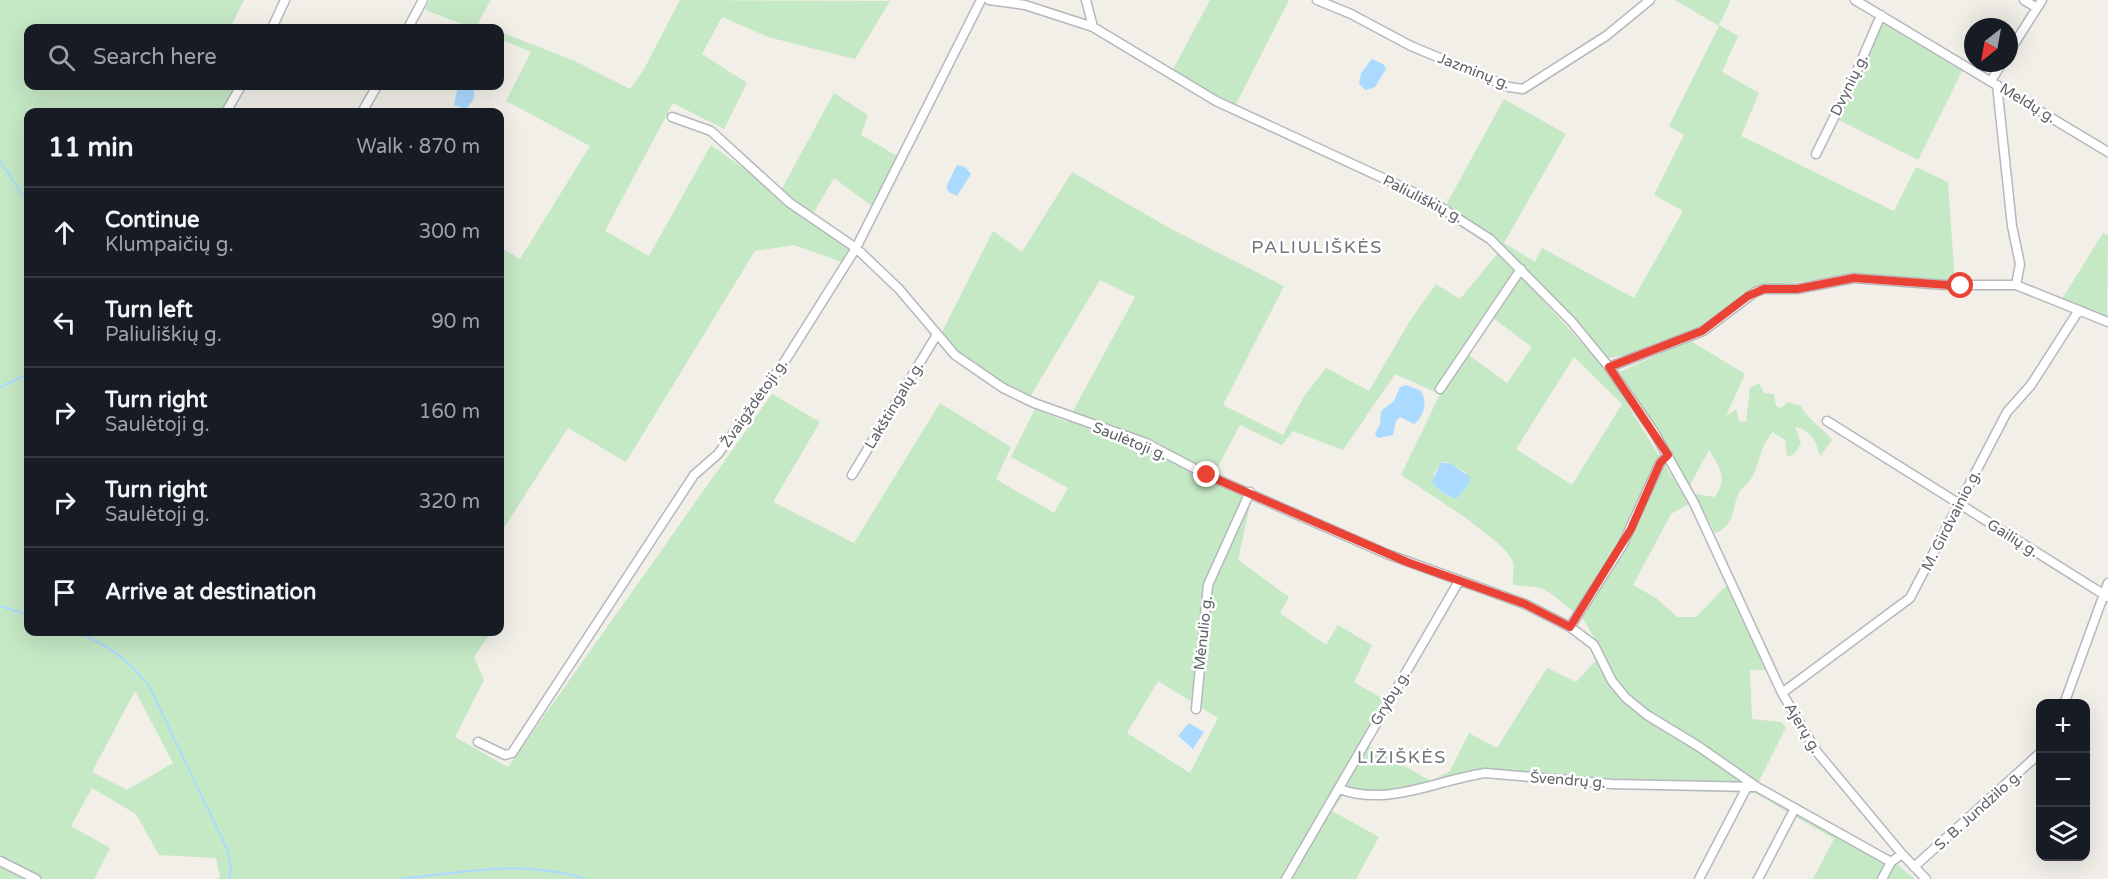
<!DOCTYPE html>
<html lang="en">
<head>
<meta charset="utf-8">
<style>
	body { margin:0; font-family:"Varela Round",sans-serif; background:#20242c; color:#f1f3f6 }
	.controls { position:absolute; right:18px; bottom:18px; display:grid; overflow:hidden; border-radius:12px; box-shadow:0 6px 24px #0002 }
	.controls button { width:54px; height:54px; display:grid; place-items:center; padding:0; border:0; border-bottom:2px solid #363941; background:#171b24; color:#f1f3f6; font:30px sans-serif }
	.compass { position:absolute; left:1964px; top:18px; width:54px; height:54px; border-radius:50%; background:#171b24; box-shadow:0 6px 24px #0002; rotate:211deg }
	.stop { position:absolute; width:18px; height:18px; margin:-14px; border:4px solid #ea4335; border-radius:50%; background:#fff }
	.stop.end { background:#ea4335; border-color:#fff; box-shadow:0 2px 6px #0008 }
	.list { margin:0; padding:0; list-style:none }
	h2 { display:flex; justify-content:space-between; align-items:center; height:78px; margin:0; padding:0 24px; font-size:26px }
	h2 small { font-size:20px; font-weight:400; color:#9ea1a6 }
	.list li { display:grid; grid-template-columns:39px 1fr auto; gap:18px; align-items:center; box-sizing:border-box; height:90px; padding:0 24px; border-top:2px solid #363941 }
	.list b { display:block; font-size:22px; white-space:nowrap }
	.list p { margin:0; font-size:20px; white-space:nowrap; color:#9ea1a6 }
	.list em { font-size:20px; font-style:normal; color:#9ea1a6 }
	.icon { flex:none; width:33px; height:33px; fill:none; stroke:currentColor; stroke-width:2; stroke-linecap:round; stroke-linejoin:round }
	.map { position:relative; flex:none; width:2108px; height:879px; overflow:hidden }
	.search { position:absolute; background:#171b24; box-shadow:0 6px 24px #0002; left:24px; top:24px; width:480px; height:66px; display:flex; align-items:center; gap:15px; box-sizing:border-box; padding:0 21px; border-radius:12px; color:#9ea1a6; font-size:22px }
	.panel { position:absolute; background:#171b24; box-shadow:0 6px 24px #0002; left:24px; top:108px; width:480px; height:528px; border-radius:12px }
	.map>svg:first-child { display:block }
</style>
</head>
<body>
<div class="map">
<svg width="2108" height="879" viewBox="0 0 2108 879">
	<rect width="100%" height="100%" fill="#f1efe8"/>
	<path fill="#c5e8c5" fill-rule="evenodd" d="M0,0h244l-14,28h-202v58h208l-16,26h-192v520h461l1,2 -16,23 10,23 -29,57 53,30 264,-373 48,28 -47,80 81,41 86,-140 71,44 -15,32 58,34 14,-25 -57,-31 24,-48 32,13 68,-125 -35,-17 -70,117 -45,-23 -45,-38 53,-105 29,21 50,-80 99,57 113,57 -61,119 60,30 22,-40 21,-27 43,23 39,-67 28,-40 24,15 39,-47 107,118 83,134 -18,10 -38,71 23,13 21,19h19l31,-32 41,85h-18l2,49 29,3 5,5 -29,58 127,69 31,25h-102l21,-40 -79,-46 -148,-4 -126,-13 -81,22 -56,-4 -12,17 47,26 -23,42h-1138l2,-3 -4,-18 -57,-3 -23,-41 -44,-26 -21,38 39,22 -16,31h-94zM1493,318l39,29 -25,36 -38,-28zM1574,357l48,47 -50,81 -56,-36zM1395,374l45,20 -39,81c21,14 107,67 112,87 2,8 -2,15 1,23l28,3 11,7 31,25 19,33 -27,29 -29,-14 -50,80 -28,-15 -19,38 -19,10 -71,-40 23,-42 -29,-17 18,-37 -34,-20 -12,20 -46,-32 9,-16 -51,-37 13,-60 -41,-18 30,-57 42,20 11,-14 50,19zM1441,462h5l21,11 -15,25 -14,-8 -4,-16zM1158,681l60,37 -28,55 -63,-40zM135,691l38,72 -46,27 -35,-18z
		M430,0h61l-13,23 13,5h-18l-48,-18z
		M680,0l210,1 -35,58 -87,-22 -46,-20 -20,37 45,29 -23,46 -51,-26 -68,128 44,25 62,-111 68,49 55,-101 34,22 -7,20 36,21 -25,50 -38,-28 -24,41 41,30 -9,13 -48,-17 -39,6 -129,211 -58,-34 -68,106v-287l20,12 70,-113 -84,-45 25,-49 -31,-13v-7l75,29 55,28 13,-18z
		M1210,0h79l-54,106 -64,-33z
		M1675,0h56l-12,25 19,11 -16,36 37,21 -18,43 153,75 22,-44 32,15 7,102 -98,-10 -89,12 -80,48 -51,20 -31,4c-47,-58 -97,-113 -160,-153l58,-106 62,35 -62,109 31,19 7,-14 92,50 49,-87 -29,-16 30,-60 -15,-9 50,-100z
		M1883,20l80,49 -45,91 -81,-41z
		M2103,233l5,2 -1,83 -45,-19z
		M1689,340l56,34 -19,42 10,-7 3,12 7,1 4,-34 9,-5 5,10 10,1 2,12 5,2 7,-6 13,4c6,13 21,21 31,34l-12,16c-4,-15 -9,-26 -25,-29l6,16 -7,11 -7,3 -2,-17 -12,-8c-14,15 -12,30 -22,47 -3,5 -10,9 -13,15 -6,15 -3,32 -23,39l-20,-39 20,3c13,-19 5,-29 -6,-47l-19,35 -70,-113z"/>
	<path fill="#aadaff" d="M1372,59l11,5 3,5 -11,18 -10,3 -6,-6 2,-11z
		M458,86l16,1v12l-8,10 -12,-4z
		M957,165l8,2 6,7 -14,22 -8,-4 -3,-5z
		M1406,385l15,6c7,12 3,25 -7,33l-14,-7 -4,4 -3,14 -15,3 -3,-4 5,-10 1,-13 13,-10 6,-14z
		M1441,462l10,2 18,12 1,6 -13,16c-10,0 -19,-9 -25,-16z
		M1189,723l15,9 -11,17 -15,-13z"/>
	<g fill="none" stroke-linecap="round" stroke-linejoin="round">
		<path stroke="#aadaff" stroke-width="2" d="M0,161l28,42
			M0,387l28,-13
			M0,606l28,9
			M78,632c33,16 48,25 71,54l78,163 4,21 -2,9
			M400,879c62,-7 124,-20 185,0"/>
		<defs>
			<path id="minor" d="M989,0l36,5 68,22 123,74 210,97 64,41 82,83 37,45 45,65 40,71 88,190 35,59 85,102 24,25
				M1086,0l7,27
				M1317,0l34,14 60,32 98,41 14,2 83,-53 44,-36
				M1855,0l253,152
				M2024,0l13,8
				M272,28l13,-28
				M408,28l15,-28
				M2009,52l33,-52
				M1991,81l11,-18
				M1997,85l15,141 8,38 -4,21
				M226,112l15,-26
				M362,112l15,-26
				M672,117l39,14 79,72 66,45 43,41 56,66 48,33 31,15 112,40 61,32 180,79 138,50 45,23 24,18 18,36 14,17 21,17 51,31 59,41 134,75
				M1816,154l40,-81 25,-58
				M1609,367l94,-36 52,-39 9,-3h33l57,-11 91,7h71l92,37
				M1440,389l81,-120
				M1827,421l281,176
				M852,475l84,-139
				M1570,627l52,-81 38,-83 8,-8
				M1782,693l128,-95 97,-186 24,-27 48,-75
				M2064,704l44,-121
				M1196,709l12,-124 42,-93
				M478,742l27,13 7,-2 182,-278 24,-21 65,-90 73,-116 125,-248
				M1339,789c50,18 98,-9 146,-16l127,11 145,3
				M0,861l36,18
				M1914,867l126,-114
				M1286,879l173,-298
				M1699,879l48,-92
				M1758,879l37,-71
				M1882,879l9,-17 11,-8"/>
		</defs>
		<use href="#minor" stroke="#b5b8bc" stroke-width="11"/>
		<use href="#minor" stroke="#fff" stroke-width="8"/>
	</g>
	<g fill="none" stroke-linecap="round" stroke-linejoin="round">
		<path stroke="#ea4335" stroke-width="8" d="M1207,475l200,87 118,42 45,23 61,-98 29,-66 8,-8 -59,-88 93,-36 46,-35 16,-7h33l57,-11 107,8"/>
	</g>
	<g text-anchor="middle" stroke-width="5" stroke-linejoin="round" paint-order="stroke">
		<g font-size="15" fill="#5f6368" stroke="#fff">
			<text transform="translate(1474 71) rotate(21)" y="5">Jazminų g.</text>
			<text transform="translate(1849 85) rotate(-64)" y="5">Dvynių g.</text>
			<text transform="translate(2028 103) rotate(31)" y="5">Meldų g.</text>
			<text transform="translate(1423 199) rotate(27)" y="5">Paliuliškių g.</text>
			<text transform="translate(754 403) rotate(-55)" y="5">Žvaigždėtoji g.</text>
			<text transform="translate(894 405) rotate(-59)" y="5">Lakštingalų g.</text>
			<text transform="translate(1130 441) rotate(22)" y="5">Saulėtoji g.</text>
			<text transform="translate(1951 520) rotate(-63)" y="5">M. Girdvainio g.</text>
			<text transform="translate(2013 538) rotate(32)" y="5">Gailių g.</text>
			<text transform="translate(1203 633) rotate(-84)" y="5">Mėnulio g.</text>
			<text transform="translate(1390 698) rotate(-59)" y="5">Grybų g.</text>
			<text transform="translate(1803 728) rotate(59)" y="5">Ajerų g.</text>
			<text transform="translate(1568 780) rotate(4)" y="5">Švendrų g.</text>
			<text transform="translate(1978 810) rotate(-42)" y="5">S. B. Jundzilo g.</text>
		</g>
		<g font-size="18" letter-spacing="1.5" fill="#70757a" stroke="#fff">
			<text x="1317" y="253">PALIULIŠKĖS</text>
			<text x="1402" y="763">LIŽIŠKĖS</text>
		</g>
	</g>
</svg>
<div class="controls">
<button>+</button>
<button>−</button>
<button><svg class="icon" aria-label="layers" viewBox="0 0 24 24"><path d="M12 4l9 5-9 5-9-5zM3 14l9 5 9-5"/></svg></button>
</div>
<svg class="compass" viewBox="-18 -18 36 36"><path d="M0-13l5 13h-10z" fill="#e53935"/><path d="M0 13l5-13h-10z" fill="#9ea1a6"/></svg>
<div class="stop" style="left:1961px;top:286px"></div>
<div class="stop end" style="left:1207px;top:475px"></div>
<div class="search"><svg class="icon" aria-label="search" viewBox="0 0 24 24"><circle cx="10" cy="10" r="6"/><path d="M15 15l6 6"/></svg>Search here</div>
<section class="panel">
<h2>11 min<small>Walk · 870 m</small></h2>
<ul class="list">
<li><svg class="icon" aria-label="ahead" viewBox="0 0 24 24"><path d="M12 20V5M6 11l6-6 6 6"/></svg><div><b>Continue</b><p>Klumpaičių g.</p></div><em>300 m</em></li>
<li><svg class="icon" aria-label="left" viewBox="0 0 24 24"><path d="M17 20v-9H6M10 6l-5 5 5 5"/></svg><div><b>Turn left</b><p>Paliuliškių g.</p></div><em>90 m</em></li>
<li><svg class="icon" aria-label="right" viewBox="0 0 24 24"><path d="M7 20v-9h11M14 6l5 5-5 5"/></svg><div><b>Turn right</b><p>Saulėtoji g.</p></div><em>160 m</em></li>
<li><svg class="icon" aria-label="right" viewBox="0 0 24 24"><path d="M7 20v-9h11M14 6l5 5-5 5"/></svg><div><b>Turn right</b><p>Saulėtoji g.</p></div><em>320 m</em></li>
<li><svg class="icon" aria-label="arrive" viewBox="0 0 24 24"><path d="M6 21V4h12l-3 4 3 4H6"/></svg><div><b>Arrive at destination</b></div></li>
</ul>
</section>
</div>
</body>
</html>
